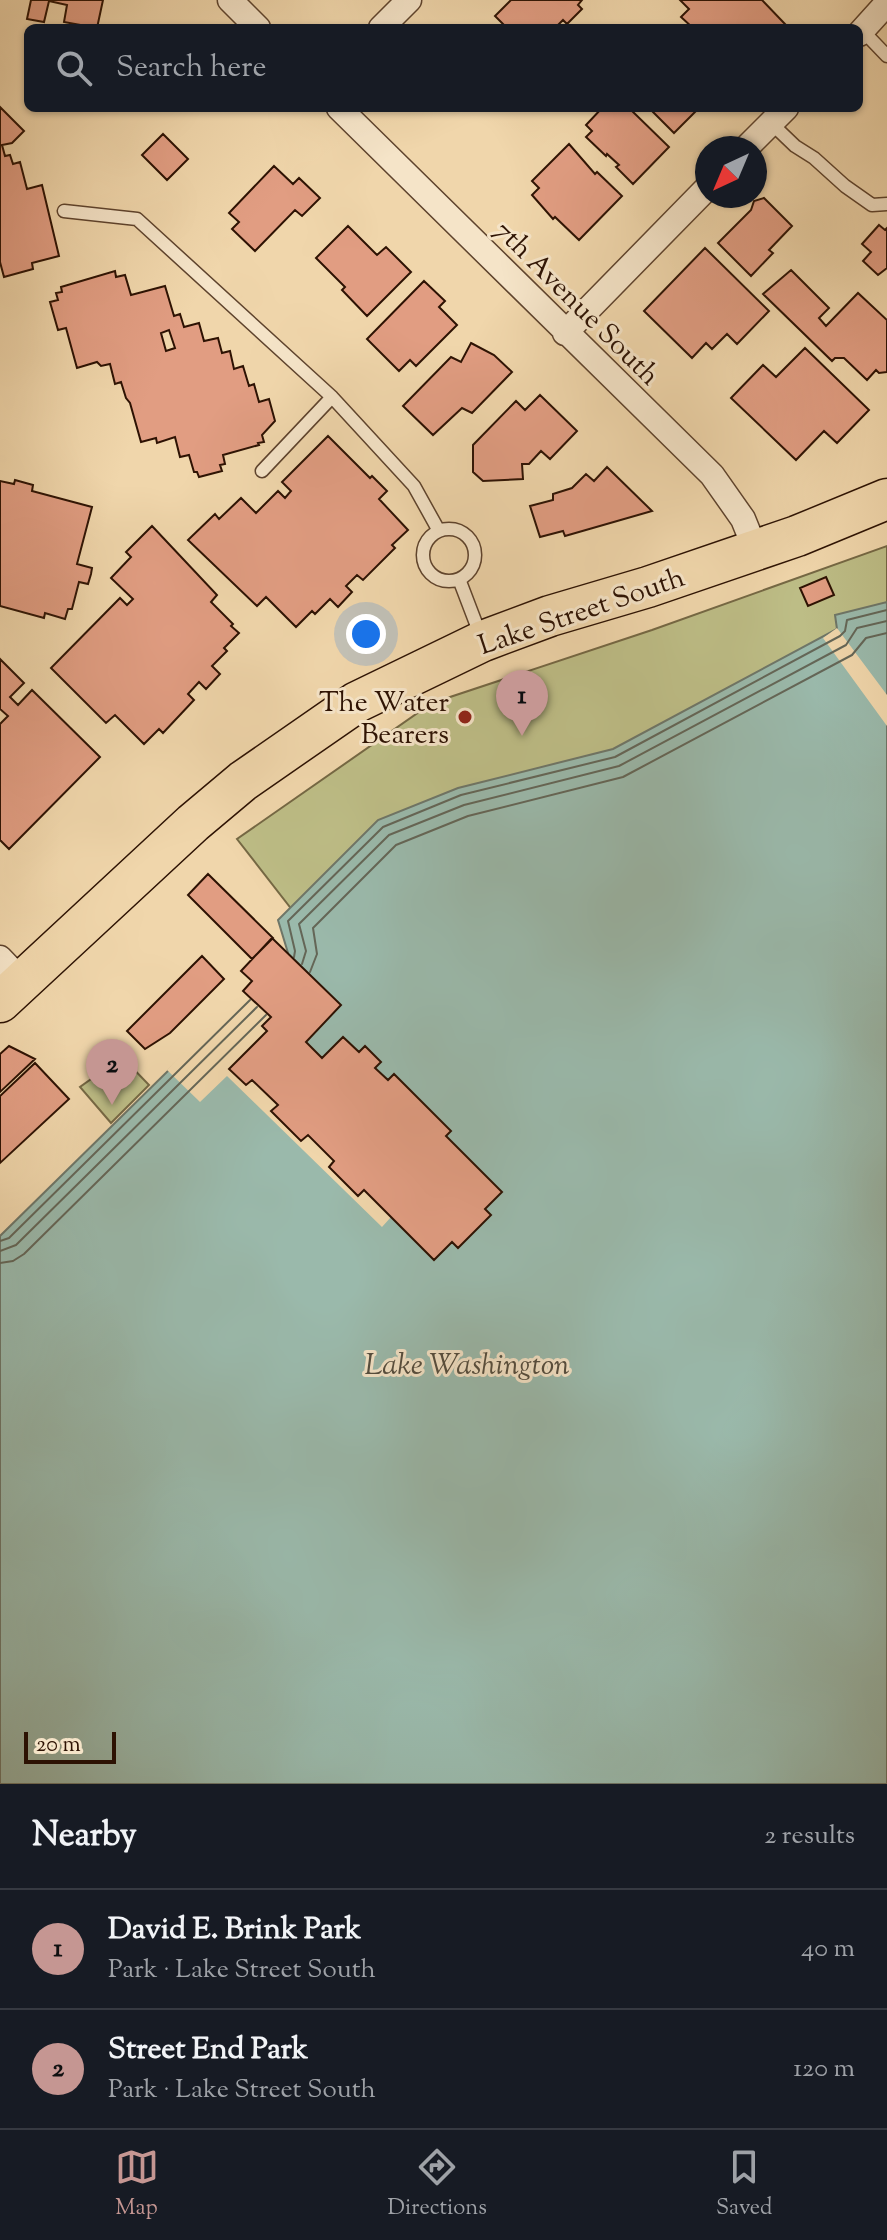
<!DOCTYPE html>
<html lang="en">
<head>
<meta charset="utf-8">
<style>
	body { margin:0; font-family:"Sorts Mill Goudy",serif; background:#20242c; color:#f1f3f6 }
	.compass { position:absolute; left:695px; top:136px; width:72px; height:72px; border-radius:50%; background:#171b24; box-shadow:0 2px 6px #0004; rotate:224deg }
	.scale { position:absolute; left:24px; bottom:20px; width:92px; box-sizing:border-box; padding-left:8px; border:4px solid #2d1203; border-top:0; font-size:22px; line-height:28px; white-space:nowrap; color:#2d1203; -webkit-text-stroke:6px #f5e4c8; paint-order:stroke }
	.you { position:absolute; left:366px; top:634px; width:28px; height:28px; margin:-20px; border:6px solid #fff; border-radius:50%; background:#1a73e8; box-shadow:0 0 0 12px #1a73e833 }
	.badge { display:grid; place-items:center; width:52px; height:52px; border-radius:50%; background:#c59692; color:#111; font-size:26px; font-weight:700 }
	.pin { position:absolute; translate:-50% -66px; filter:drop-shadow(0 2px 4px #0008) }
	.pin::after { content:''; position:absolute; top:42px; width:28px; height:24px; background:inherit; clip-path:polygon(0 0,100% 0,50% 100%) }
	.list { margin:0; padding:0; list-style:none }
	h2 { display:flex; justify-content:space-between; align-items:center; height:104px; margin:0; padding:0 32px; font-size:34px }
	h2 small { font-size:26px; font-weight:400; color:#9ea1a6 }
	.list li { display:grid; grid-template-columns:52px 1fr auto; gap:24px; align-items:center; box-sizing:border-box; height:120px; padding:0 32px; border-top:2px solid #363941 }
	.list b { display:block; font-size:30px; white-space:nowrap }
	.list p { margin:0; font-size:26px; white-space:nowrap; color:#9ea1a6 }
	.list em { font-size:26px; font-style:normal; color:#9ea1a6 }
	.icon { flex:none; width:44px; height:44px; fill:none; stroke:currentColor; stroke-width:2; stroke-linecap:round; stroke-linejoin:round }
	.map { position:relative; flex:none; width:887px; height:1784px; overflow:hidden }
	.search { position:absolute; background:#171b24; box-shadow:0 2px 6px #0004; left:24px; right:24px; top:24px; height:88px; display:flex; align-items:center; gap:20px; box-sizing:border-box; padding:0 28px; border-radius:12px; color:#9ea1a6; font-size:30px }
	.sheet { height:344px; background:#171b24 }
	nav { display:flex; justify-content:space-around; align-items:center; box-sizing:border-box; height:112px; border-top:2px solid #363941; background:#171b24; font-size:22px; color:#9ea1a6 }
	nav a { display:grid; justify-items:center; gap:4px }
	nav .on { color:#c59692 }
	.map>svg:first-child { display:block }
</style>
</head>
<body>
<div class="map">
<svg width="887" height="1784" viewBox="0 0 887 1784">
	<rect width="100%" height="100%" fill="#f0d6ab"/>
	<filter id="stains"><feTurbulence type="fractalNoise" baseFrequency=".0025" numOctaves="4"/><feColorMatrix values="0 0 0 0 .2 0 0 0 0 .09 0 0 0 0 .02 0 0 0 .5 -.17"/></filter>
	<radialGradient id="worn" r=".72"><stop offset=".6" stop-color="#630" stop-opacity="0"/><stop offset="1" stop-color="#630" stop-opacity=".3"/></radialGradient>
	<path fill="#bdbd86" stroke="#756844" stroke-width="2" d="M887,546v78l-594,287 -56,-72 195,-136 220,-73z
		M122,1057l27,28 -38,38 -31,-36z"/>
	<path fill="#9ab9ab" stroke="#6e7668" stroke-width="2" d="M887,602v1182h-887v-548l288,-283 -10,-33 100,-100 80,-32 155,-39 224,-120 -2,-14z"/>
	<path fill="#f0d6ab" d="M837,628l50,67v31l-64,-88z
		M243,991l28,26 -9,9 5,5 -37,39 16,15 6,-5 26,25 -6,7 29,29 7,-6 26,26 -5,6 29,28 6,-5 27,27 -9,10 -155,-151 -27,26 -33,-32z"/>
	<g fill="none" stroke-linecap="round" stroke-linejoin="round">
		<path stroke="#646657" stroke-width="2" d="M294,957l1,-6 -7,-30 95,-94 78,-32 154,-38 225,-121 5,-5 2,-11 40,-10
			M302,964l4,-13 -7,-27 90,-89 75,-30 155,-39 227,-121 11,-17 30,-7
			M310,972l7,-18 -4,-26 83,-83 72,-29 155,-39 229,-122 14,-17 21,-5
			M0,1241l9,-3 241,-238
			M0,1251l16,-6 241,-238
			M0,1263l13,-2 11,-7 242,-239"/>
	</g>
	<path fill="#e19d82" stroke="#2d1203" stroke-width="2" fill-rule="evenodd" d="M31,0h72l-6,28 -33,-6 3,-17 -18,-4 -5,21 -17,-3z
		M511,0h71l-4,5 4,4 -15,15 -4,-4 -8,8h-48l-12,-12z
		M680,0h82l23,24 -4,4h-88l-12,-11 8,-8z
		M0,107l24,24 -12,12 -10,2 3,11 5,-1 3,9 7,-2 7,27 15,-4 17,71 -27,7 1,6 -29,8 -4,-15z
		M602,108h27l40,39 -36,37 -17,-17 3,-2 -12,-11 -1,2 -20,-19 6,-6 -6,-6z
		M649,108h50l-25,25z
		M163,134l25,25 -21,21 -25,-25z
		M569,144l26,30 2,-2 25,24 -43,44 -24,-23 -2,2 -21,-24 7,-7 -7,-7z
		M274,166l19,18 6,-6 21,20 -18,18 -7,-6 -40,41 -23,-22 7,-7 -10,-9z
		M764,198l28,28 -23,24 4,3 -22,23 -33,-33 33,-33 3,-9z
		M879,225l6,5 2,-2v40l-9,7 -15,-14 8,-9 -9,-8z
		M348,226l29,29 9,-8 25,25 -44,44 -25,-26 3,-3 -29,-29z
		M705,248l64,63 -32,33 -10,-10 -15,15 -6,-6 -14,15 -48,-47z
		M791,270l38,38 -10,10 7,8 32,-33 29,27v52l-8,1 -3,-3 -9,10 -23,-22h-9l-3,3 -69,-67z
		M115,271l1,6 9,-2 6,20 34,-9 9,30 6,-2 4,13 15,-4 5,18 14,-3 4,15 8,-2 4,18 9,-3 6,20 5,-2 5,18 10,-3 6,22 -13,14 2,7 -6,1 1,2 -36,10 2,9 -5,1 2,6 -23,6 -2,-5h-3l-5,-17 -9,2 -5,-20 -18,6 -1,-5 -15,4 -11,-39 -4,-5 -5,-16 -6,2 -5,-20 -9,2 -4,-4 -20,6 -11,-40 -8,2 -8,-28 8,-2 -2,-7 6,-1 -1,-5zM169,330l6,18 -9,3 -5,-18z
		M424,281l21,20 -6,6 18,18 -41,41 -6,-6 -11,11 -32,-32z
		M471,343l23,12 18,17 -40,41 -10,-5 -29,27 -30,-29 48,-49 10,5z
		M805,348l64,62 -32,33 -13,-12 -28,29 -65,-62 32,-33 13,12z
		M540,395l37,36 -27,28 -9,-8 -12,13h-7l1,15 -40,2 -10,-9v-27l43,-44 9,9z
		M328,436l42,42 2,-2 15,15 -8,8 29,31 -16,15 3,3 -32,32 -6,-5 -11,11 6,6 -14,15 -8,-8 -15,15 -3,-3 -16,16 -30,-30 -9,9 -69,-66 27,-26 4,5 22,-21 15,15 22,-22 7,7 6,-7 -9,-9z
		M607,467l45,44 -87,25 -2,-5 -23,6 -10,-31 23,-6v-6l19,-6 14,-14 8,7z
		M15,480l18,5 -1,6 60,16 -15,57 15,4 -1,6 -3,10 -9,-2 -7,27h-4l-3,10 -20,-6 -1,5 -44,-12v-125l14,3z
		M152,526l65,69 -6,7 22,22 -2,2 8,7 -15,15 3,3 -15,15 8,8 -14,15 -7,-7 -11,12 6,6 -31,33 -4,-4 -15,15 -29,-29 -9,8 -55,-55 69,-70 7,7 6,-6 -22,-21 20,-21 -5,-5z
		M826,577l8,18 -26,11 -8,-18z
		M0,659l24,24 -14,14 8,8 14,-15 68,67 -91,92 -9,-9v-116l8,-8 -8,-7z
		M208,874l65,64 -21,21 -64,-64z
		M272,938l69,67 -35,37 16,16 21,-21 16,15 6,-6 16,16 -6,6 13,12 6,-6 57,57 -5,5 56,56 -17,17 6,6 -33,33 -6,-6 -18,18 -70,-70 -6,6 -29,-29 5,-6 -26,-26 -7,6 -30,-30 7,-6 -26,-25 -6,5 -17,-16 38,-38 -5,-5 9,-9 -28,-26 9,-10 -11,-10z
		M202,956l22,23 -54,54 -25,16 -18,-18z
		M9,1046l26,13 -35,33v-38z
		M35,1063l34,36 -69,64v-67z"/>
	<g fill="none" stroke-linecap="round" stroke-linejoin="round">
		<defs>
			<path id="service" d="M862,30l25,26
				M771,123l24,23 19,12 31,28 27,19 15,-1
				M64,211l73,8 195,178 82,89 25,45
				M262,471l70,-74
				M423 555a26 26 0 1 1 52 0a26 26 0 1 1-52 0Z
				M459,579l21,55"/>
			<path id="minor" d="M230,0l28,28
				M381,28l28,-28
				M859,34l28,-31
				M339,108l373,367 31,44 13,32
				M746,148l40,-40
				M565,333l142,-145
				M0,958l22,23"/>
			<path id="primary" d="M0,1002l193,-179 50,-42 114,-79 126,-61 67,-25 98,-29 149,-51 90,-37"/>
		</defs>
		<use href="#service" stroke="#5e432d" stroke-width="15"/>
		<use href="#minor" stroke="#5e432d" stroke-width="27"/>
		<use href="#primary" stroke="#2d1203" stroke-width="43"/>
		<use href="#service" stroke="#f5e4c8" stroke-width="12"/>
		<use href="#minor" stroke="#f5e4c8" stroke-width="24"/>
		<use href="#primary" stroke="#f0d6ab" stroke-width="40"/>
	</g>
	<circle fill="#8f2418" stroke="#f5e4c8" stroke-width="3" cx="465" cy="717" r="8"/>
	<g text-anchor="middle" stroke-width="6" stroke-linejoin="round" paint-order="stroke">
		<g font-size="28" fill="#2d1203" stroke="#f5e4c8">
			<text transform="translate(578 302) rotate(45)" y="10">7th Avenue South</text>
			<text transform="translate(581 610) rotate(-19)" y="10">Lake Street South</text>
		</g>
		<g font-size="28" fill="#2d1203" stroke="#f5e4c8" text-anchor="end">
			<text x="449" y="711">The Water<tspan x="449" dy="32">Bearers</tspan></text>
		</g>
		<g font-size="30" font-style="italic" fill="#534c3e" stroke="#f5e4c8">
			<text x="467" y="1374">Lake Washington</text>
		</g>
	</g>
	<rect width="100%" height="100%" filter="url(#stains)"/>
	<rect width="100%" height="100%" fill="url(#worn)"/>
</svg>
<svg class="compass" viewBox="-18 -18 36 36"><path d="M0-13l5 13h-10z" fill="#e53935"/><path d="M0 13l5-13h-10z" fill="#9ea1a6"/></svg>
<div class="scale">20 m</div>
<div class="you"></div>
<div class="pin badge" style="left:522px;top:736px">1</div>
<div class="pin badge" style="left:112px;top:1105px">2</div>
<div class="search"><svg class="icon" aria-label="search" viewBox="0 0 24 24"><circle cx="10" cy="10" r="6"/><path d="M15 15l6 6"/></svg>Search here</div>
</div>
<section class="sheet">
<h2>Nearby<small>2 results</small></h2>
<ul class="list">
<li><span class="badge">1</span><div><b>David E. Brink Park</b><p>Park · Lake Street South</p></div><em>40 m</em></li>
<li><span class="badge">2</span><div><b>Street End Park</b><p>Park · Lake Street South</p></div><em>120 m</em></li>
</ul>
</section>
<nav>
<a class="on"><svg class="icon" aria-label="map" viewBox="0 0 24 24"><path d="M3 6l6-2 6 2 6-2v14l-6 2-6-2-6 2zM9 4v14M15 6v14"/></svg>Map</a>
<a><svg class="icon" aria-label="directions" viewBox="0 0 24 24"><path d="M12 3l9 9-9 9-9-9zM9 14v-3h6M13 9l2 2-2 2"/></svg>Directions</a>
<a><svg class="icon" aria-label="saved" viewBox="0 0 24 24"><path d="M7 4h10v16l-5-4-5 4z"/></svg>Saved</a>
</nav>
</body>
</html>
